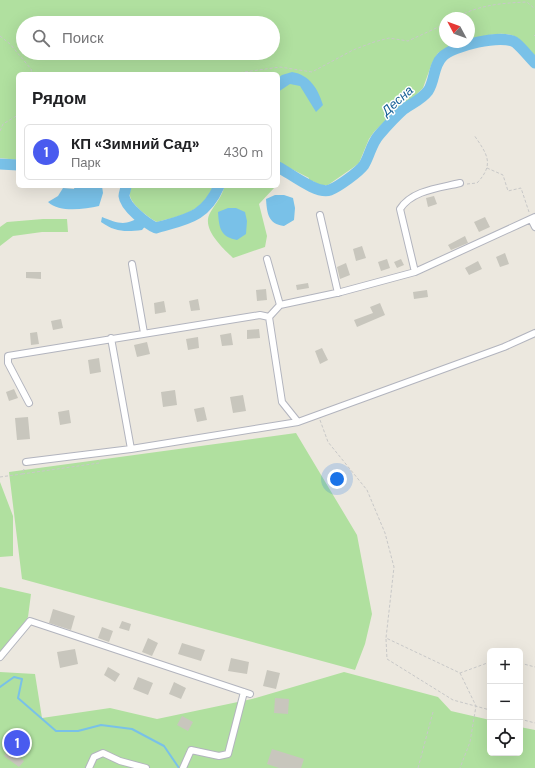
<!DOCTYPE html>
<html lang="ru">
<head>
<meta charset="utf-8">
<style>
	body { margin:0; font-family:"DM Sans",sans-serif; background:#f6f6f6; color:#202124 }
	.controls { position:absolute; right:12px; bottom:12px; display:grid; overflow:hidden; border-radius:6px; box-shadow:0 4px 16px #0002 }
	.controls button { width:36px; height:36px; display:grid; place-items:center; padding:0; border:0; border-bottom:1px solid #e0e0e0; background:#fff; color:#202124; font:20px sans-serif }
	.compass { position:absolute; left:439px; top:12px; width:36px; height:36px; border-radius:50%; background:#fff; box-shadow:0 4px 16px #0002; rotate:311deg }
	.you { position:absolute; left:337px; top:479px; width:14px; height:14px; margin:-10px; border:3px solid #fff; border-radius:50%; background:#1a73e8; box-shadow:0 0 0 6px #1a73e833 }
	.badge { display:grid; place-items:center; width:26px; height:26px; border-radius:50%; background:#495bef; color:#fff; font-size:13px; font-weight:700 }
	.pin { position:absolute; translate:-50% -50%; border:2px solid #fff; box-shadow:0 1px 4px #0006 }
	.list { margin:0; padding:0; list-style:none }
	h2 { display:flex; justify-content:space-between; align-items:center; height:52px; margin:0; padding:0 16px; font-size:17px }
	h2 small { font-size:13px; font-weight:400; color:#757577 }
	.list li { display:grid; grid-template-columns:26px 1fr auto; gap:12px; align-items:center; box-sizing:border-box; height:56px; margin:0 8px 8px; padding:0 8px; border:1px solid #e0e0e0; border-radius:6px }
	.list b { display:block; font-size:15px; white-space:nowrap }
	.list p { margin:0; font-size:13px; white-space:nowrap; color:#757577 }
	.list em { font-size:13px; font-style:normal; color:#757577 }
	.icon { flex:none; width:22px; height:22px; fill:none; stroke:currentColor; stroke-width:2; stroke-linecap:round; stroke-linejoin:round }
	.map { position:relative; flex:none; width:535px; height:768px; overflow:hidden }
	.search { position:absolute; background:#fff; box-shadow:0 4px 16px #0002; left:16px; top:16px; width:264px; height:44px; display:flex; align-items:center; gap:10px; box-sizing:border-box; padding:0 14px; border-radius:22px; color:#757577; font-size:15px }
	.panel { position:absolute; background:#fff; box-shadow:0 4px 16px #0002; left:16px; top:72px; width:264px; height:116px; border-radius:6px }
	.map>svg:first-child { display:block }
</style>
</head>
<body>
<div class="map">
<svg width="535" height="768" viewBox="0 0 535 768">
	<rect width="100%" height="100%" fill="#ece8df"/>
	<path fill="#b0e09f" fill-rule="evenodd" d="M0,0h535v56c-5,-5 -9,-11 -15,-16 -13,-12 -36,-4 -51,0v-22h-24v24h16l-23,11 -6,10 -9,25 -10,10 -12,7 -27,27 -5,7 -10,24 -5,4 -26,18h-9l-6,-4 -1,5 -4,-2 1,-6 -31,-16v-88h-260v86l-18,-2zM23,23h250v30h-250z
		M131,186h82c-11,27 -31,29 -56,36 -7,-3 -26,-18 -27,-26 -1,-3 1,-7 1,-10z
		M275,187l-16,17 8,32 -2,11 -32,11c-10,-10 -32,-29 -23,-45 5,-9 11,-15 14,-25z
		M43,219h24l1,13h-26l-29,4 -13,10v-19l7,-5z
		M296,433l61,102 15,79 -7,30 -10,26 -333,-91 -13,-107z
		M0,482l13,34v40l-13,1z
		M0,587l31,7 -3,23 -28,43z
		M0,672l35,2 7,44 68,-10 47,11 95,-20 92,-27 94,25 13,14 39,9v33h30v-26l15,3v38h-535z"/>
	<path fill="#79c1e8" d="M292,72c18,3 26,17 31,33l-7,7 -16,-26 -10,-2 -12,8v-14l4,-3z
		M75,186h27l1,7 -4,13c-15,3 -39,7 -51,-4l10,-6 5,-8 11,1z
		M275,195h9l9,3 2,10 -1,12 -10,6c-16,-2 -17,-13 -18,-27z
		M228,208h8l9,4 2,9 -1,13 -9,6c-17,-3 -18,-13 -19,-28z
		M140,216l7,8 -5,6c-17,2 -27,2 -41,-8l1,-5c15,6 24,10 38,-1z"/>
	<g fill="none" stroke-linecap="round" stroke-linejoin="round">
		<path stroke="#79c1e8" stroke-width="2" d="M0,687l14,-10 8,2 -4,19 38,33h22l23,-6 31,4 32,17 15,22"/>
		<path stroke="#79c1e8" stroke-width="11" d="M0,164l18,1
			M278,167c12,6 39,28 52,23 8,-3 29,-18 34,-25 6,-10 7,-21 15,-30 7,-8 16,-18 25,-26 8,-6 17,-9 24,-18 7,-10 5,-25 14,-34 10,-11 61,-24 74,-14 7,6 13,14 19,20
			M126,186c0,3 -2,7 -2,10 1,11 23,28 32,32 30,-9 49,-10 63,-42"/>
	</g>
	<path fill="#c8c6bd" d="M434,196l3,8 -9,3 -2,-9z
		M485,217l5,10 -11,5 -5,-10z
		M465,236l3,7 -17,7 -3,-5z
		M362,246l4,12 -10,3 -3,-12z
		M505,253l4,11 -9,3 -4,-10z
		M387,259l3,9 -9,3 -3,-9z
		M401,259l3,6 -7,3 -3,-6z
		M478,261l4,8 -13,6 -4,-7z
		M346,263l4,12 -10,4 -3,-12z
		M26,272h15v7l-15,-1z
		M308,283l1,5 -12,2 -1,-5z
		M266,289l1,11 -10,1 -1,-11z
		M427,290l1,7 -14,2 -1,-7z
		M198,299l2,11 -9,1 -2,-10z
		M164,301l2,11 -11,2 -1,-11z
		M380,303l5,12 -28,12 -3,-7 19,-7 -3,-6z
		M61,319l2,9 -10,2 -2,-9z
		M259,329l1,9 -13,1v-9z
		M37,332l2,12 -8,1 -1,-12z
		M231,333l2,12 -11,1 -2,-11z
		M198,337l1,11 -11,2 -2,-11z
		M147,342l3,12 -13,3 -3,-12z
		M322,348l6,12 -8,4 -5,-13z
		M99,358l2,14 -11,2 -2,-14z
		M14,389l4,9 -9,3 -3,-9z
		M175,390l2,15 -14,2 -2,-15z
		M243,395l3,16 -13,2 -3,-16z
		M204,407l3,13 -10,2 -3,-13z
		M69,410l2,13 -11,2 -2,-13z
		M28,417l2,22 -13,1 -2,-22z
		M53,609l22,7 -4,14 -22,-7z
		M122,621l9,3 -2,7 -10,-3z
		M102,627l11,4 -4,11 -11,-4z
		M148,638l10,5 -6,13 -10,-4z
		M182,643l23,7 -4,11 -23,-7z
		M75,649l3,15 -18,4 -3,-16z
		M231,658l18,4 -2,12 -19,-3z
		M108,667l12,7 -5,8 -11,-7z
		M267,670l13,3 -4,16 -13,-3z
		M138,677l15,6 -5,12 -15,-6z
		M174,682l12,6 -5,11 -12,-5z
		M275,698l14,1 -1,15 -14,-1z
		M182,716l11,6 -5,9 -11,-6z
		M9,749l15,12 -5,6 -15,-11z
		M272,749l32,10 -3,9h-22l-12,-4z"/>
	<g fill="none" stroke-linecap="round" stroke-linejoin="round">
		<defs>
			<path id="minor" d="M320,215l18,78
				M531,219l4,8
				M267,259l13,46
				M132,264l12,69
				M415,272l-15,-63c12,-19 40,-21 60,-26
				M269,317l13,85 16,20
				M111,338l20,111
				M29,403l-21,-40v-7l252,-41 9,2 11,-12 61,-13 74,-20 120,-55
				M26,462l105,-13 167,-27 206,-75 31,-14
				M0,657l30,-36 220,73
				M89,768l5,-11 9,-4 17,8 26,7
				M183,768l8,-18 28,6 9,-2 16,-62"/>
		</defs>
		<use href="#minor" stroke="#b2b4be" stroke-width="8"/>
		<path stroke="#c8c8c8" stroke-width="1" stroke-dasharray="3 2" stroke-linecap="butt" d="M455,18c23,-13 47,-15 72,-16l8,7
			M0,36l10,8 21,25 1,5
			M534,36l1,-1
			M230,74l50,-7 32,5 41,-22 21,-8 15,-4 19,3 37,-17
			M0,131l3,-7 15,-9
			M487,168l16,7 5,16 13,-3 8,24
			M467,184l10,-1c18,-19 10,-29 -3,-48
			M320,420l8,22 39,48 18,43 9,34 -8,71 74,35 30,-11
			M22,474l77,-11 1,-3
			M0,477l22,-3 2,-5
			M386,639l1,20 66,41 37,10
			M520,663l15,4
			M460,673l16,33 -6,36 -10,26
			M520,719l15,4
			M418,768l15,-56"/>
		<use href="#minor" stroke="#fff" stroke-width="6"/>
	</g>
	<g text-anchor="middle" stroke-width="3" stroke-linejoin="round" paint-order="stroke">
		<g font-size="13" font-style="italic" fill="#166096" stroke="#fff">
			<text transform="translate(397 100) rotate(-42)" y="5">Десна</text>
		</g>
	</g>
</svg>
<div class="controls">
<button>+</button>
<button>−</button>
<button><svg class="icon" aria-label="locate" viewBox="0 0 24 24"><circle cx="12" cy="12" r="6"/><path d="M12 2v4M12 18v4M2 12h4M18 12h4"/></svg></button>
</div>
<svg class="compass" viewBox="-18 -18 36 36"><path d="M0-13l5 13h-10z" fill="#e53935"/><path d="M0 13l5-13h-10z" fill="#757577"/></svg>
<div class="you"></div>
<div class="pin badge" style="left:17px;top:743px">1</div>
<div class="search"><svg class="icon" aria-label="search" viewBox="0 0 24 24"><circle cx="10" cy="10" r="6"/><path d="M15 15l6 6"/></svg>Поиск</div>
<section class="panel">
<h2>Рядом<small></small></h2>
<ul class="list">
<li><span class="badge">1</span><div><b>КП «Зимний Сад»</b><p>Парк</p></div><em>430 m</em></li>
</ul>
</section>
</div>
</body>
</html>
